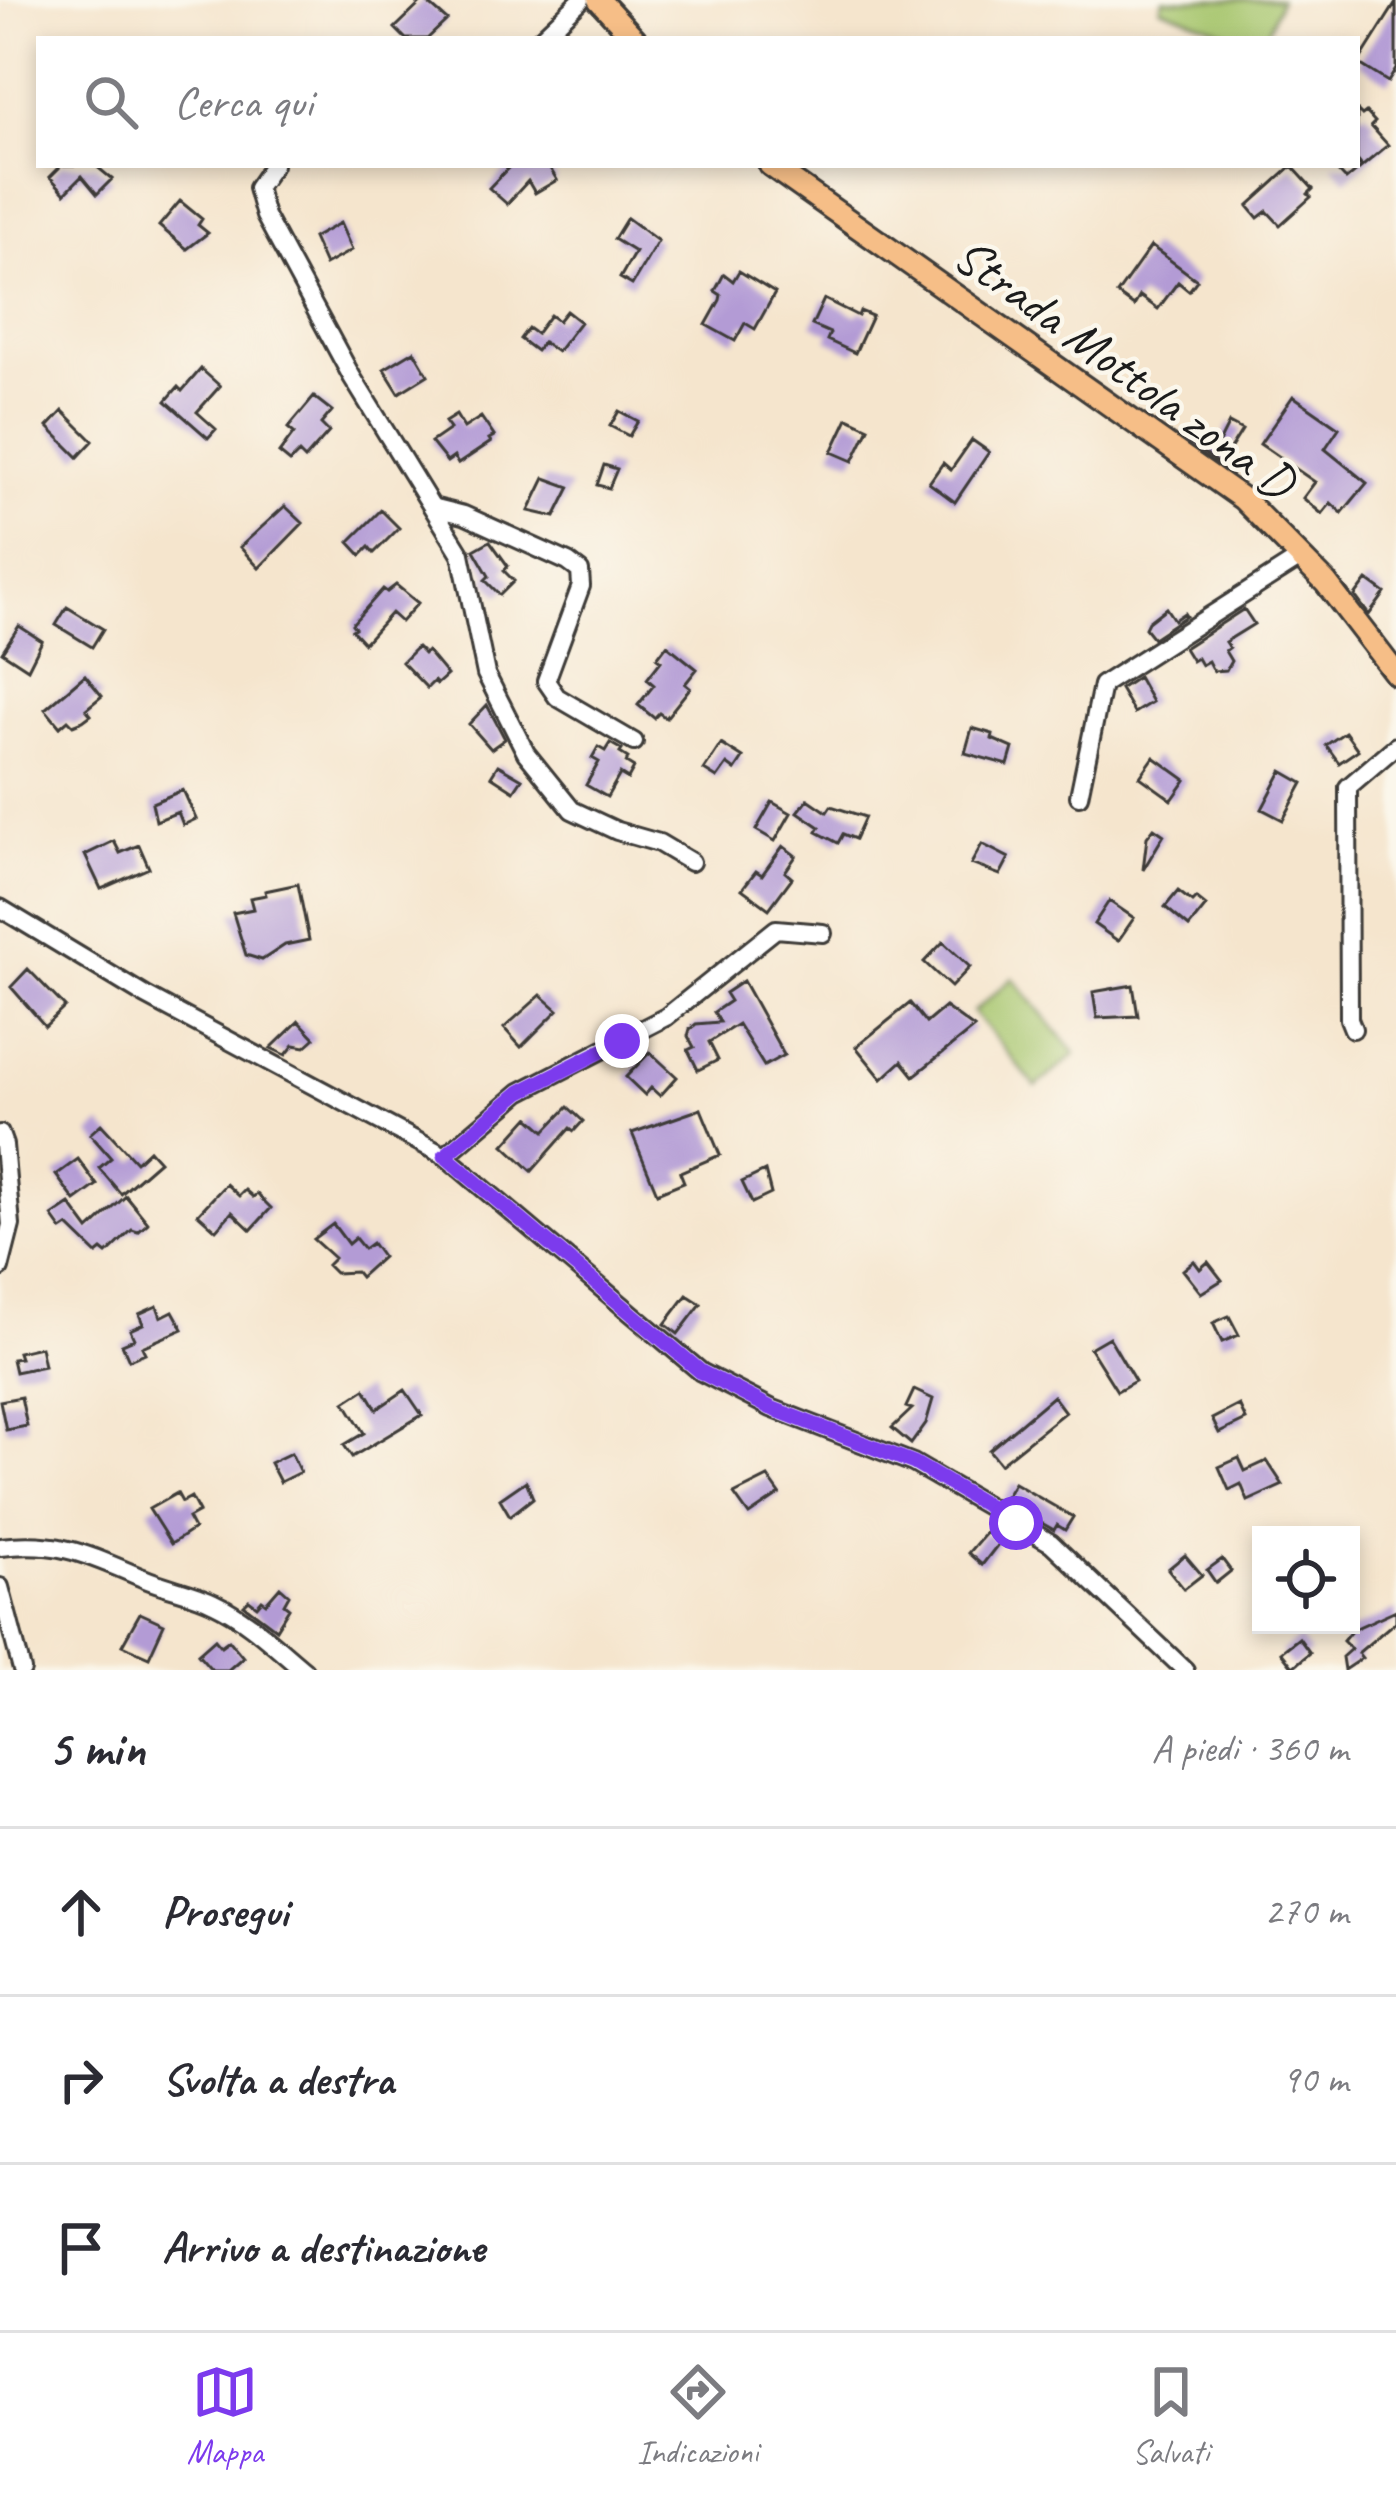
<!DOCTYPE html>
<html lang="it">
<head>
<meta charset="utf-8">
<style>
	body { margin:0; font-family:Caveat,sans-serif; background:#f7f7f7; color:#2b2b33 }
	.controls { position:absolute; right:36px; bottom:36px; display:grid; overflow:hidden; border-radius:0px; box-shadow:0 6px 18px #0003 }
	.controls button { width:108px; height:108px; display:grid; place-items:center; padding:0; border:0; border-bottom:3px solid #e1e1e2; background:#fff; color:#2b2b33; font:60px sans-serif }
	.stop { position:absolute; width:36px; height:36px; margin:-27px; border:9px solid #7c3aed; border-radius:50%; background:#fff }
	.stop.end { background:#7c3aed; border-color:#fff; box-shadow:0 3px 12px #0008 }
	.list { margin:0; padding:0; list-style:none }
	h2 { display:flex; justify-content:space-between; align-items:center; height:156px; margin:0; padding:0 48px; font-size:51px }
	h2 small { font-size:39px; font-weight:400; color:#7c7c81 }
	.list li { display:grid; grid-template-columns:78px 1fr auto; gap:36px; align-items:center; box-sizing:border-box; height:168px; padding:0 48px; border-top:3px solid #e1e1e2 }
	.list b { display:block; font-size:45px; white-space:nowrap }
	.list em { font-size:39px; font-style:normal; color:#7c7c81 }
	.icon { flex:none; width:66px; height:66px; fill:none; stroke:currentColor; stroke-width:2; stroke-linecap:round; stroke-linejoin:round }
	.map { position:relative; flex:none; width:1396px; height:1670px; overflow:hidden }
	.search { position:absolute; background:#fff; box-shadow:0 6px 18px #0003; left:36px; right:36px; top:36px; height:132px; display:flex; align-items:center; gap:30px; box-sizing:border-box; padding:0 42px; border-radius:0px; color:#7c7c81; font-size:45px }
	.sheet { height:660px; background:#fff }
	nav { display:flex; justify-content:space-around; align-items:center; box-sizing:border-box; height:168px; border-top:3px solid #e1e1e2; background:#fff; font-size:33px; color:#7c7c81 }
	nav a { display:grid; justify-items:center; gap:6px }
	nav .on { color:#7c3aed }
	.map>svg:first-child { display:block }
</style>
</head>
<body>
<div class="map">
<svg width="1396" height="1670" viewBox="0 0 1396 1670">
	<rect width="100%" height="100%" fill="#fbf7ec"/>
	<filter id="ink" filterUnits="userSpaceOnUse"><feTurbulence type="fractalNoise" baseFrequency=".00833" numOctaves="2"/><feDisplacementMap in="SourceGraphic" scale="24" xChannelSelector="R" yChannelSelector="G"/><feConvolveMatrix kernelMatrix="1 2 1 2 8 2 1 2 1" color-interpolation-filters="sRGB"/></filter>
	<filter id="wash" filterUnits="userSpaceOnUse"><feTurbulence type="fractalNoise" baseFrequency=".004" numOctaves="4" result="noise"/><feDisplacementMap in="SourceGraphic" scale="48" xChannelSelector="R" yChannelSelector="G"/><feGaussianBlur stdDeviation="2.7" result="paint"/><feColorMatrix in="noise" values="0 0 0 0 0 0 0 0 0 0 0 0 0 0 0 0 0 1.4 0 .05"/><feComposite in="paint" operator="in"/></filter>
	<g filter="url(#wash)">
		<rect width="100%" height="100%" fill="#f5e5cd"/>
		<path fill="#a7c66e" stroke="#627145" stroke-width="3" d="M1163,0h117l-15,39h-19l-86,-31z
			M1013,978l63,76 -40,33 -63,-75z"/>
		<g id="blocks">
			<path fill="#b39bd5" d="M424,0l23,20 -20,19h-21l-11,-11z
				M1396,3v66l-8,13 -30,-19z
				M1357,110l5,5 4,-3 9,10 -4,4 17,19 -42,35 -14,-15h29l-4,-5z
				M62,165h33l17,14 -15,15 -15,-18 -17,17 -15,-16z
				M511,165h37l9,15 -22,13 -7,-12 -21,23 -18,-16z
				M1292,166l21,23 -5,5 3,3 -31,28 -13,-14 -9,7 -10,-12z
				M180,201l22,18 -4,6 10,8 -21,16 -28,-23z
				M627,218l31,23 -26,44 -12,-7 15,-26 -21,-13z
				M340,223l12,27 -27,15 -12,-27z
				M1151,246l46,34 -8,11 -11,-9 -20,27 -18,-13 -6,10 -17,-12z
				M739,271l36,22 -20,36 -10,-6 -10,18 -29,-16 14,-25 1,-5 -6,-4 9,-17 9,7z
				M824,299l34,17 2,-5 12,5 -17,37 -28,-13 3,-7 -18,-8z
				M566,311l14,11 -23,30 -14,-10 -7,9 -16,-12 8,-11 8,6 14,-19 8,6z
				M414,351l14,24 -29,18 -15,-24z
				M201,369l19,17 -23,26 19,17 -8,9 -42,-37 12,-14 4,4z
				M1293,396l46,32 -14,21 42,34 -25,30 -11,-10 -9,11 -19,-16 12,-16 -55,-38z
				M314,397l18,14 -11,13 8,8 -24,27 -6,-6 -9,9 -11,-9 15,-20 -6,-5z
				M63,411l30,30 -15,16 -30,-30z
				M619,411l19,10 -9,15 -19,-10z
				M456,415l8,13 17,-11 13,19 -5,3 2,3 -33,22 -4,-7 -7,5 -16,-20 19,-13 -5,-7z
				M848,418l21,10 -16,33 -21,-9z
				M1229,423l13,7 -22,35 -30,-22 4,-7 22,13z
				M972,440l17,12 -34,50 -26,-19 14,-20 8,7z
				M604,465l13,4 -8,19 -12,-3z
				M545,478l25,9 -15,30 -26,-6z
				M285,506l18,17 -44,45 -19,-21z
				M381,510l18,18 -25,25 -5,-6 -8,8 -12,-13z
				M490,541l18,25 -4,5 10,10 -14,14 -15,-15 4,-4 -15,-26z
				M1367,580l18,13 -16,22 -14,-19z
				M396,585l22,18 -17,19 -10,-9 -27,30 -12,-13 3,-2 -3,-4 31,-35 4,3z
				M67,607l36,22 -11,18 -36,-22z
				M1166,608l8,12 10,-7 2,3 -33,22 -8,-10 3,-6z
				M1244,609l10,15 -29,18 4,6 -4,3 6,10 -5,9 -13,1 -5,-10 -7,4 -4,-7 -5,3 -8,-13z
				M19,626l23,15 -14,28 -26,-17z
				M667,645l30,24 -12,15 5,4 -24,30 -7,-5 -5,5 -16,-13 16,-20 -7,-6 14,-18 -4,-3z
				M417,647l7,7 3,-3 20,24 -10,9 -3,-3 -7,7 -25,-26z
				M85,675l17,21 -16,13 5,6 -8,6 -10,4 -5,-5 -8,7 -15,-18z
				M1138,677l14,25 -18,11 -14,-24z
				M487,705l18,34 -14,10 -22,-25z
				M972,728l21,6 -1,5 21,9 -5,17 -43,-12z
				M1345,732l13,18 -19,13 -13,-18z
				M610,743l12,7 -2,3 8,5 -2,5 8,5 -6,11 -8,-5 -13,23 -21,-12 13,-23 -7,-4 6,-11 7,4z
				M721,744l22,14 -8,12 -8,-6 -10,14 -13,-8z
				M1154,757l32,23 -14,20 -32,-23z
				M498,765l24,14 -8,12 -23,-15z
				M1282,771l21,12 -20,37 -21,-11z
				M183,790l13,29 -13,6 -5,-13 -22,9 -4,-18z
				M808,799l19,13 4,-6 34,11 -10,22 -12,-5 -5,9 -21,-11 3,-5 -22,-15z
				M772,802l19,11 -16,28 -19,-11z
				M1154,828l10,7 -21,35 4,-33z
				M114,841l6,12 19,-8 10,23 -48,21 -16,-34z
				M982,844l27,14 -9,17 -29,-11z
				M783,846l13,10 -11,16 7,6 -23,31 -27,-20 14,-18 6,4z
				M298,884l11,56 -24,5 -23,15 -16,-5 -13,-42 20,-4 -3,-11 16,-3 -1,-4z
				M1178,891l14,11 4,-4 10,8 -17,21 -24,-20z
				M1109,901l25,17 -16,23 -24,-17z
				M943,942l27,25 -19,20 -27,-25z
				M28,969l37,38 -20,19 -34,-39z
				M743,981l41,74 -20,11 -26,-42 -29,18 9,18 -20,10 -10,-20 6,-3 -6,-11 2,-7 6,-5 24,-2 -6,-10 16,-11 -5,-8z
				M1133,985l5,31 -41,2 -4,-26z
				M541,995l17,15 -37,37 -17,-19z
				M910,1003l16,20 19,-16 29,21 -60,48 -12,-15 -20,18 -26,-32z
				M299,1021l16,17 -10,9 -11,-2 -8,10 -15,-7z
				M650,1052l27,25 -17,19 -9,-8 -6,7 -19,-18z
				M568,1107l15,14 -9,10 -4,-3 -38,43 -28,-26 25,-28 16,14z
				M701,1109l19,46 -40,17 4,10 -27,11 -25,-60z
				M101,1124l35,38 13,-12 10,11 -38,33 -22,-26 12,-10 -21,-24z
				M78,1159l19,26 -22,16 -19,-26z
				M765,1171l6,23 -19,9 -10,-21z
				M226,1184l13,12 6,-6 8,7 4,-3 14,14 -20,22 -19,-18 -16,18 -18,-16z
				M126,1196l22,27 -10,9 -6,-2 -25,24 -5,-4 -5,4 -29,-28 -6,4 -10,-14 18,-12 19,26z
				M333,1224l15,20 7,-6 9,11 8,-6 10,14 -22,20 -4,-5 -21,1 -8,-8 7,-7 -21,-19z
				M1194,1261l6,8 8,-7 14,18 -21,13 -18,-23z
				M687,1295l14,9 -23,30 -13,-10z
				M157,1306l4,11 12,-6 10,18 -41,18 3,6 -16,7 -7,-16 12,-5 -4,-9 13,-6 -4,-10z
				M1229,1316l10,19 -17,7 -9,-19z
				M1109,1337l26,44 -18,10 -27,-43z
				M40,1347l4,19 -29,6 -3,-13 8,-1 -2,-6z
				M365,1389l12,20 28,-19 17,25 -70,42 -8,-12 20,-12 -19,-31z
				M914,1390l19,9 -7,24 -15,21 -19,-16 20,-19 -6,-2z
				M1053,1396l12,16 -65,52 -11,-14z
				M21,1397l6,29 -21,4 -6,-29z
				M1239,1405l7,15 -27,13 -7,-14z
				M291,1453l9,19 -20,10 -10,-19z
				M1239,1458l6,13 22,-10 16,24 -35,16 -7,-17 -12,6 -10,-23z
				M768,1477l12,17 -31,21 -15,-21z
				M526,1481l7,17 -23,18 -10,-17z
				M1014,1483l59,34 -8,13 -8,-5 -3,5 -51,-29z
				M177,1493l5,9 9,-5 8,15 -11,6 6,11 -23,15 -22,-35z
				M986,1532l13,11 -17,22 -14,-12z
				M1185,1555l17,20 -18,14 -16,-20z
				M1222,1559l9,12 -15,12 -9,-13z
				M280,1587l9,8 -5,9 5,4 -13,21 -32,-24 5,-5 8,6 5,-6 4,3z
				M1396,1610v11l-38,32 4,5 -18,12 -2,-13 9,-8 -8,-8 9,-11z
				M140,1613l24,11 -15,33 -27,-12z
				M1299,1638l11,15 -17,14 -12,-15z
				M215,1639l6,7 8,-6 14,17 -15,13h-16l-14,-16z"/>
		</g>
	</g>
	<g filter="url(#ink)">
		<use href="#blocks" fill-opacity="0" stroke="#3d3a37" stroke-width="3"/>
		<g fill="none" stroke-linecap="round" stroke-linejoin="round">
			<defs>
				<path id="minor" d="M540,39l41,-39
					M273,165l-16,23 8,28 87,161 109,177 25,120 40,79 46,57 45,21 42,12 32,19
					M436,508l28,7 104,47 12,9 1,15 -35,95 11,16 77,45
					M1079,796l23,-111 200,-128
					M0,908l146,88 299,160 256,216 70,36 142,55 138,80 134,127
					M1353,1029l-4,-10 -1,-232 48,-41
					M0,1134l4,11 7,80 -11,43
					M445,1156l75,-64 146,-75 110,-88 47,4
					M0,1547c61,-7 88,8 143,31 23,10 49,14 71,25 34,16 61,43 90,67
					M0,1587l22,83"/>
				<path id="major" d="M599,0l36,39
					M770,165l473,334 83,84 70,91"/>
			</defs>
			<use href="#minor" stroke="#3d3a37" stroke-width="22"/>
			<use href="#major" stroke="#3d3a37" stroke-width="27"/>
			<use href="#minor" stroke="#fff" stroke-width="16"/>
			<use href="#major" stroke="#f6be87" stroke-width="21"/>
		</g>
	</g>
	<g fill="none" stroke-linecap="round" stroke-linejoin="round" filter="url(#ink)">
		<path stroke="#7c3aed" stroke-width="15" d="M622,1041l-102,51 -75,64 256,216 70,36 143,55 102,60"/>
	</g>
	<g text-anchor="middle" stroke-width="9" stroke-linejoin="round" paint-order="stroke">
		<g font-size="51" fill="#1c1c1c" stroke="#fbf7ec">
			<text transform="translate(1125 367) rotate(36)" y="18">Strada Mottola zona D</text>
		</g>
	</g>
</svg>
<div class="controls">
<button><svg class="icon" aria-label="locate" viewBox="0 0 24 24"><circle cx="12" cy="12" r="6"/><path d="M12 2v4M12 18v4M2 12h4M18 12h4"/></svg></button>
</div>
<div class="stop" style="left:1016px;top:1523px"></div>
<div class="stop end" style="left:622px;top:1041px"></div>
<div class="search"><svg class="icon" aria-label="search" viewBox="0 0 24 24"><circle cx="10" cy="10" r="6"/><path d="M15 15l6 6"/></svg>Cerca qui</div>
</div>
<section class="sheet">
<h2>5 min<small>A piedi · 360 m</small></h2>
<ul class="list">
<li><svg class="icon" aria-label="ahead" viewBox="0 0 24 24"><path d="M12 20V5M6 11l6-6 6 6"/></svg><div><b>Prosegui</b></div><em>270 m</em></li>
<li><svg class="icon" aria-label="right" viewBox="0 0 24 24"><path d="M7 20v-9h11M14 6l5 5-5 5"/></svg><div><b>Svolta a destra</b></div><em>90 m</em></li>
<li><svg class="icon" aria-label="arrive" viewBox="0 0 24 24"><path d="M6 21V4h12l-3 4 3 4H6"/></svg><div><b>Arrivo a destinazione</b></div></li>
</ul>
</section>
<nav>
<a class="on"><svg class="icon" aria-label="map" viewBox="0 0 24 24"><path d="M3 6l6-2 6 2 6-2v14l-6 2-6-2-6 2zM9 4v14M15 6v14"/></svg>Mappa</a>
<a><svg class="icon" aria-label="directions" viewBox="0 0 24 24"><path d="M12 3l9 9-9 9-9-9zM9 14v-3h6M13 9l2 2-2 2"/></svg>Indicazioni</a>
<a><svg class="icon" aria-label="saved" viewBox="0 0 24 24"><path d="M7 4h10v16l-5-4-5 4z"/></svg>Salvati</a>
</nav>
</body>
</html>
